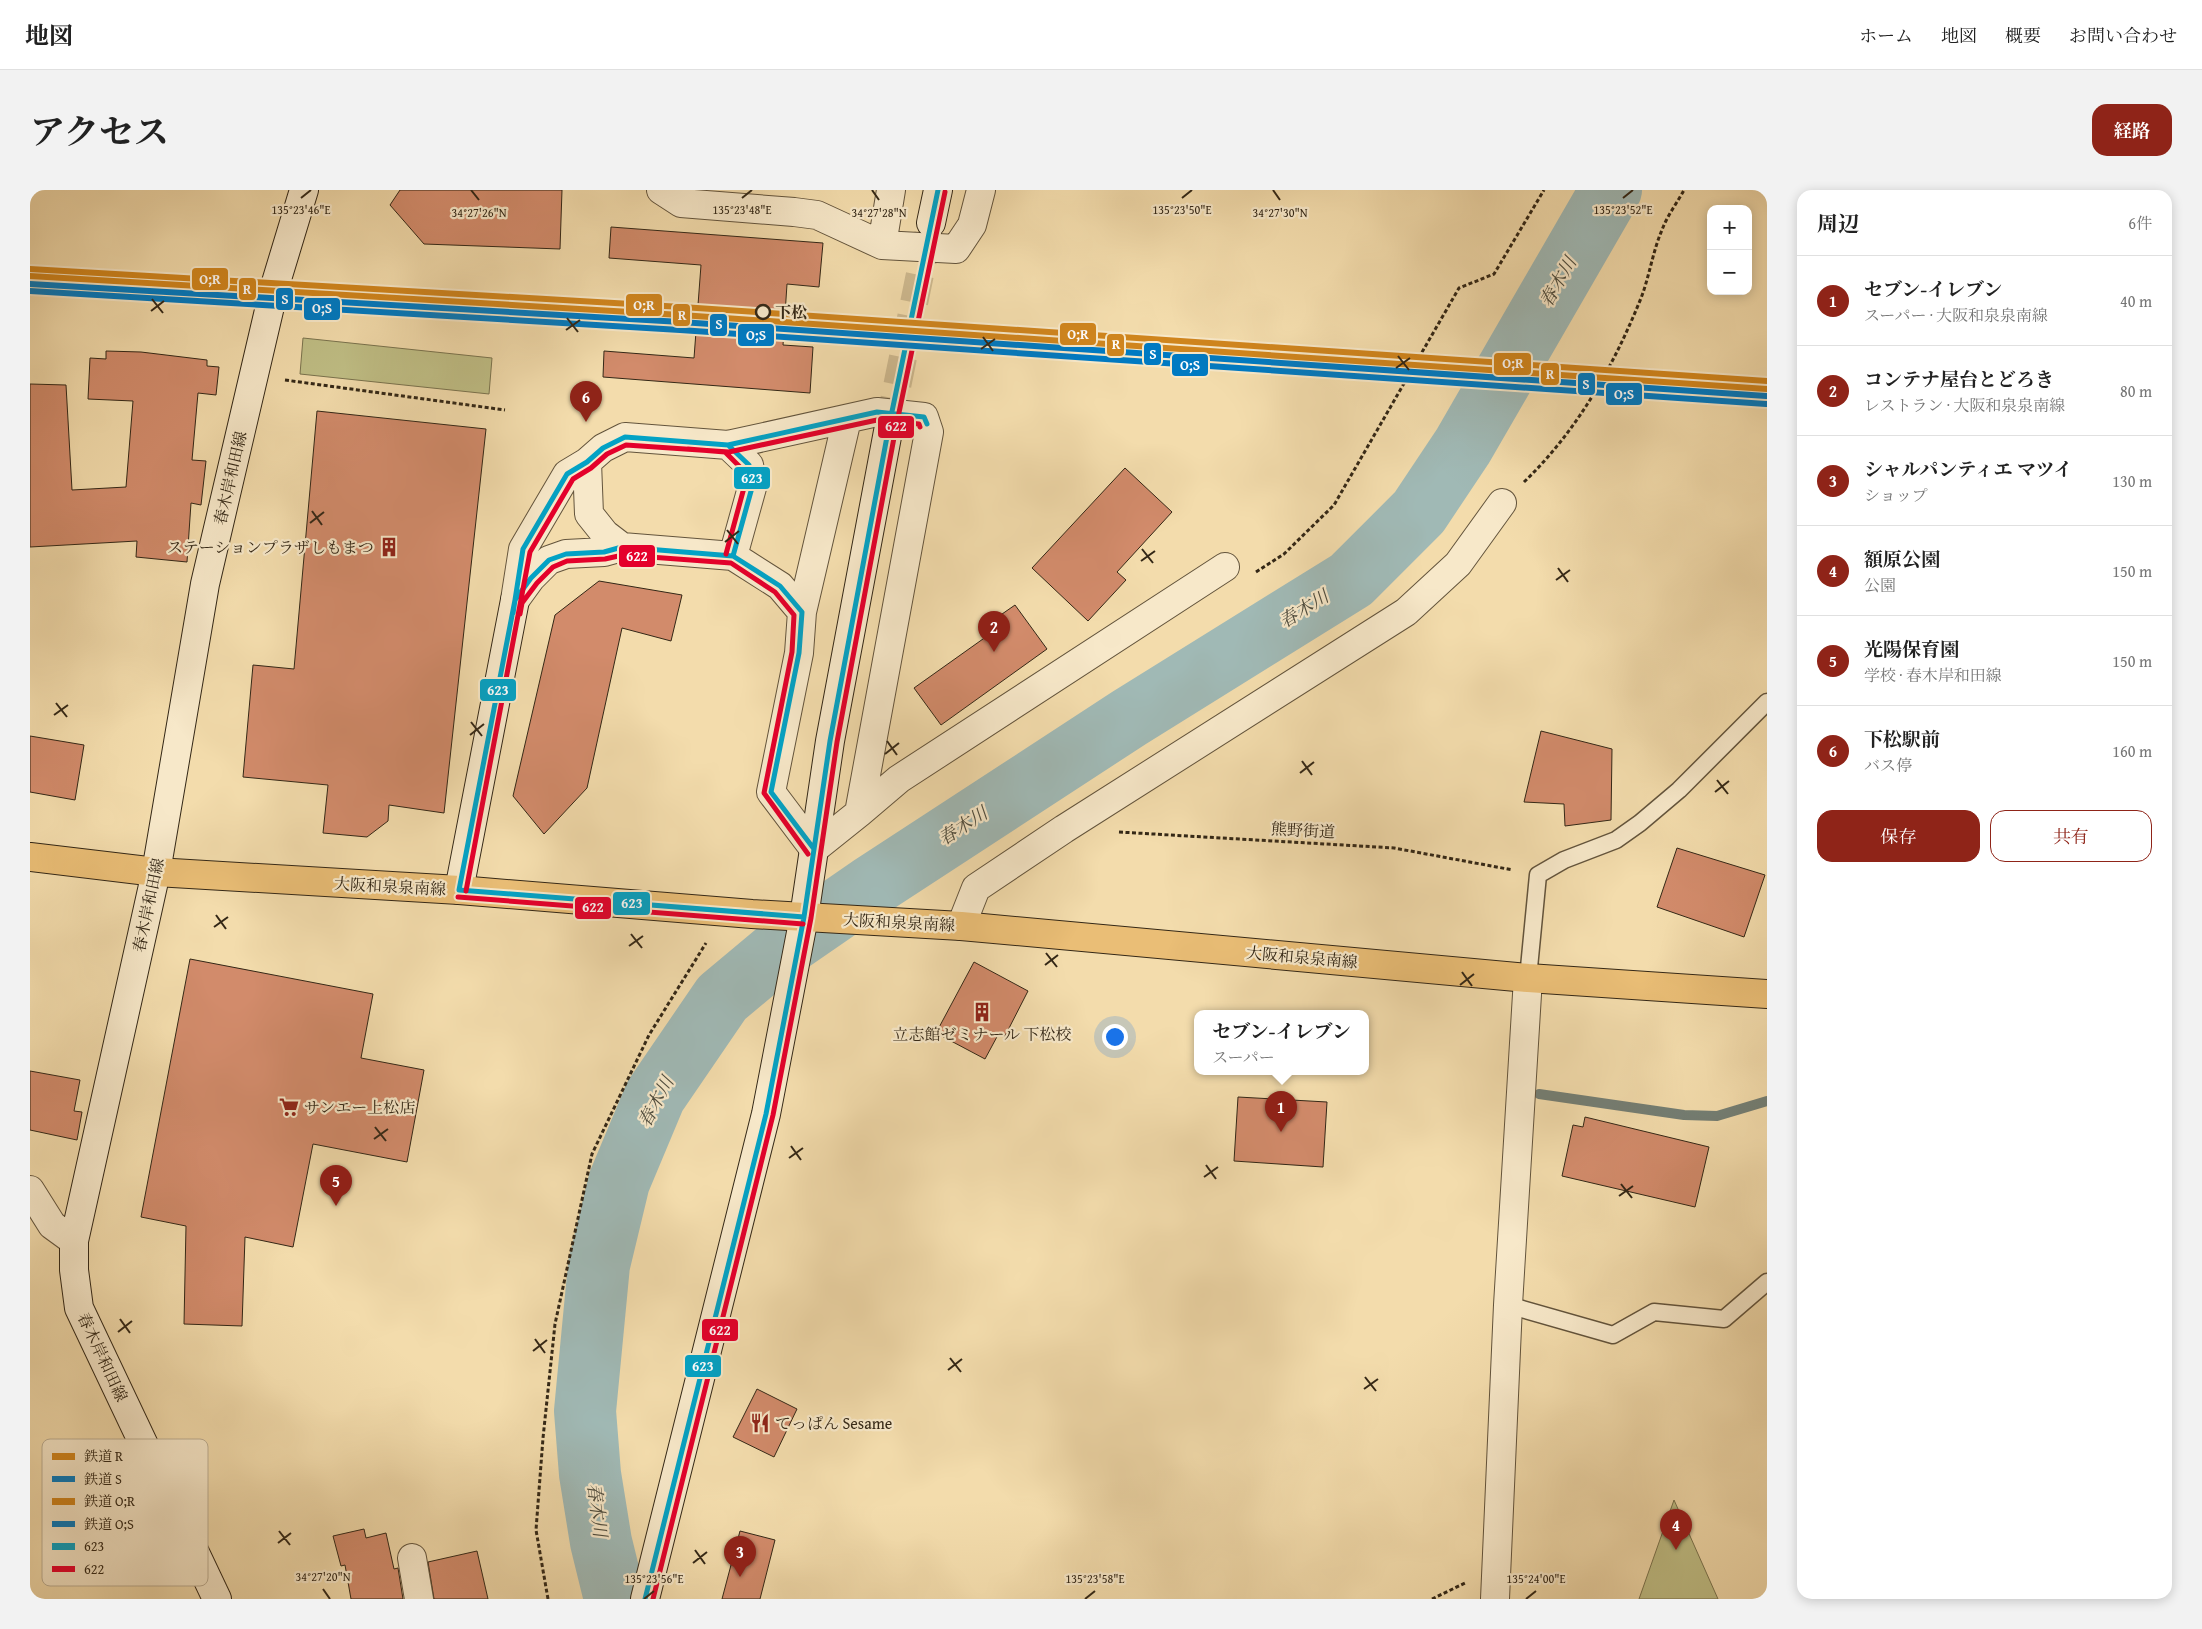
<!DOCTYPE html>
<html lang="ja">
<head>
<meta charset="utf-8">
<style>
	body { margin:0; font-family:"Gentium Book Plus","Noto Serif JP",serif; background:#f2f2f2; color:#222 }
	.controls { position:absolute; right:15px; top:15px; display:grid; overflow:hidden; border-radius:10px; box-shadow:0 2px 12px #0003 }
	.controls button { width:45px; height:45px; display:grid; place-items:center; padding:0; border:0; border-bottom:1px solid #e0e0e0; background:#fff; color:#222; font:25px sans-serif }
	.you { position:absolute; left:1084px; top:846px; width:18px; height:18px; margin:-12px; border:4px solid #fff; border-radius:50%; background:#1a73e8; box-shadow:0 0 0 8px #1a73e833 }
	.badge { display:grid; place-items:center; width:32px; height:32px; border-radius:50%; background:#8f2418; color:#fff; font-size:16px; font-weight:700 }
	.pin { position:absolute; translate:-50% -41px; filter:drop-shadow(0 1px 2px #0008) }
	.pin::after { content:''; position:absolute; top:26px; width:18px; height:15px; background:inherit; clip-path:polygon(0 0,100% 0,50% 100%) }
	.popup { position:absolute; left:1164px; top:820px; width:175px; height:65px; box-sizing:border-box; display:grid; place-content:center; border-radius:10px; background:#fff; filter:drop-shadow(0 1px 4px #0005); font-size:16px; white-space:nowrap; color:#767676 }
	.popup b { font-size:19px; color:#222 }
	.popup::after { content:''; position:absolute; left:50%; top:100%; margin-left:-10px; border:10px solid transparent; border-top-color:#fff }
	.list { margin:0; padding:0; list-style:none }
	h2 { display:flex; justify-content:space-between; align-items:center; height:65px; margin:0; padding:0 20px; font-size:21px }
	h2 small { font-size:16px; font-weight:400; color:#767676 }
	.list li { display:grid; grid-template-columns:32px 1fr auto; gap:15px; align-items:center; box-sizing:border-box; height:90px; padding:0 20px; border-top:1px solid #e0e0e0 }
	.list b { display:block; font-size:19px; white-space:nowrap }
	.list p { margin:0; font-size:16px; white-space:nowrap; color:#767676 }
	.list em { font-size:16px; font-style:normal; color:#767676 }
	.actions { display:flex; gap:10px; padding:15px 20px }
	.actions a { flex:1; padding:11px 0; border:1px solid #8f2418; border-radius:15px; text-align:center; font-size:18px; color:#8f2418 }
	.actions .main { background:#8f2418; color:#fff }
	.map { position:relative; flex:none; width:1737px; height:1409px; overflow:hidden; border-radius:15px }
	header { display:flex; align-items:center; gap:30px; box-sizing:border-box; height:70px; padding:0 25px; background:#fff; border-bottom:1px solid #e0e0e0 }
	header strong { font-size:24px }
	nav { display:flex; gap:28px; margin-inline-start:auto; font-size:18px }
	.intro { display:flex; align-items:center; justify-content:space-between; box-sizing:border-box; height:120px; padding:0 30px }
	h1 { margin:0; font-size:35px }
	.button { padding:12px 22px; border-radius:15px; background:#8f2418; color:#fff; font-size:18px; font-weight:700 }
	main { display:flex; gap:30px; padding:0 30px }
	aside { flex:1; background:#fff; border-radius:15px; box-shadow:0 2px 12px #0003 }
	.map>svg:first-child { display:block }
</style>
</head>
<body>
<header>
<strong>地図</strong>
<nav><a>ホーム</a><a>地図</a><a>概要</a><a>お問い合わせ</a></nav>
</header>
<div class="intro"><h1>アクセス</h1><a class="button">経路</a></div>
<main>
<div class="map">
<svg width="1737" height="1409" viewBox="0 0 1737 1409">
	<rect width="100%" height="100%" fill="#f3dcac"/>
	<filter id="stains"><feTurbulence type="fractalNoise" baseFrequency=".004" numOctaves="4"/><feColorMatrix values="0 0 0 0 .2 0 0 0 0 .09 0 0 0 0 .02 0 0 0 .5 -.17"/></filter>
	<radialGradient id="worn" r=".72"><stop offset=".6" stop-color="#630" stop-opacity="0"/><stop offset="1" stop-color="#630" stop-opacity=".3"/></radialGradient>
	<path fill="#c0bf86" stroke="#7a734e" d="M273,148l189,20 -3,36 -189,-20z
		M1644,1310l44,99h-79z"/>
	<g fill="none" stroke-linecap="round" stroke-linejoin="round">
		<path stroke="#747f75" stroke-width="10" d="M1509,904l145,21 33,1 50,-15"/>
		<path stroke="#a0b9b5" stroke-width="62" d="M585,1409l-14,-57 -11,-68 -5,-63 14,-146 20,-83 36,-86 67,-98 61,-51 87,-60 259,-169 222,-138 68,-68 44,-66 148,-256"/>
	</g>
	<path fill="#d28b6b" stroke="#332716" d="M370,0h162l-2,59 -136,-5 -34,-39z
		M581,37l212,16 -4,44 -32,-3 -4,61 30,2 -3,46 -207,-16 1,-26 90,7 7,-93 -92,-7z
		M76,161l35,1 66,8v6l12,1 -3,28 -18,-2 -6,67 14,1 -5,44 -10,-2 -4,59 -51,-5 1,-16 -107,6v-163l36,1 6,105 54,-3 7,-86 -45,-2 2,-41 16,1z
		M287,221l169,18 -42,384 -55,-8 -1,16 -21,16 -44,-4 5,-48 -85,-8 10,-112 41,4z
		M1095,278l47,44 -55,60 9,8 -38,41 -56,-53z
		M569,391l83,14 -11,46 -49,-13 -35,160 -43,46 -31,-38 42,-181z
		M985,415l32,44 -106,76 -27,-37 83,-59 -5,-8z
		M1511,541l71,18 -1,71 -46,6 -1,-22 -40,-2z
		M0,546l54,9 -9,55 -45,-8z
		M1647,658l88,27 -21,62 -87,-30z
		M160,769l183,35 -12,64 63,12 -17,92 -94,-18 -20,103 -48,-10 -3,89 -58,-2 2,-98 -45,-9z
		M944,772l54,29 -23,45 -6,-3 -14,26 -49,-26z
		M0,881l50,9 -6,31 8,1 -5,28 -47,-10z
		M1208,907l89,5 -4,65 -89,-6z
		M1555,927l124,30 -14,60 -133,-31 11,-51 10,2z
		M727,1199l40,20 -23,48 -41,-20z
		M334,1339l2,9 20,-5 8,36 4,-1 5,31h-52l-6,-34 -4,1 -8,-30z
		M710,1341l35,9 -15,59h-38z
		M447,1361l11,48h-54l-6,-37z"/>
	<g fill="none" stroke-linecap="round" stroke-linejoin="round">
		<path stroke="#cdb88e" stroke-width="28" stroke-dasharray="28 14" stroke-linecap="butt" d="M859,236l41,-201"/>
		<defs>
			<path id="lane" d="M1498,788l10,-103 26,-15 52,-20 24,-17 39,-33 88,-88
				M1478,1115l105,30 41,-23 70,7 43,-37"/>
			<path id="street" d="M631,0l20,13 113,9 23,3 65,30 74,4 16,-24 9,-35
				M852,55l9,-55
				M698,255l21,20 4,19 -20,72
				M557,272l2,52 16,20 17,13
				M485,410l8,-51 44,-75 20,-12 16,-14 22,-11 103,8 149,-33 47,5 5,15 -70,381 -45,36 -43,-57 28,-139 3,-41 45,-193
				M485,410l16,-22 18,-18 17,-6 38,-2 18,-5 111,9 47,30 22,26
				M829,623l40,-34 326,-212
				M931,736l15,-38 88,-59 342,-217 52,-48 44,-61
				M0,1000l22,35 22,16
				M382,1368l7,41
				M1465,1409l13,-294 20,-327"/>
			<path id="secondary" d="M901,33l7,-33
				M429,700l56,-290
				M187,1409l-138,-291 -5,-38v-29l82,-369 49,-288 69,-295 30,-99
				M615,1409l121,-485 38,-197 26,-176 59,-315"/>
			<path id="primary" d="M0,667l126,15 303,18 293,24 209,12 567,52 239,16"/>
		</defs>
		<use href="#lane" stroke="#63543c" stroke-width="19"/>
		<use href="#street" stroke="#63543c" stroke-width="30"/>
		<use href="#secondary" stroke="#332716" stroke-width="30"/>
		<use href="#primary" stroke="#332716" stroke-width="30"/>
		<path stroke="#332716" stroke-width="3" stroke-dasharray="4 2.5" stroke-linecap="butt" d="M255,190l220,30
			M1494,292c52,-50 88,-113 115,-179 10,-23 13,-50 23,-73 5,-14 15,-27 22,-40
			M1226,382l28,-18 50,-49 125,-217 35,-14 50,-84
			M1089,642l275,16 119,22
			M518,1409l-12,-69 7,-92 12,-114 37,-170 57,-119 57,-92
			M1402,1409l33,-16"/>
		<use href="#lane" stroke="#f7e8c9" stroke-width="16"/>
		<use href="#street" stroke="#f7e8c9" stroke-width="28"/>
		<use href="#secondary" stroke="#f7e8c9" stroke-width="28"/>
		<use href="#primary" stroke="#eabe76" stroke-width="28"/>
		<defs>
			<path id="bus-1" d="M659,252l39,3 21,20 4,19 -20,72
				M483,423l2,-13 16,-22 18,-18 17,-6 38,-2 18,-5 111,9 47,30 22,26 -3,41 -28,139 43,57
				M429,700l56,-290 8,-51 44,-75 20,-12 16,-14 22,-11 103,8 149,-33 47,5 3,7
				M429,700l345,27
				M615,1409l121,-485 38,-197 26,-176 59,-315 49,-236"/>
			<path id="bus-2" d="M658,259l37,3 17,17 3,15 -19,70
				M490,424l2,-11 15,-20 16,-16 14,-6 38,-2 18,-4 108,8 44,29 19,23 -2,37 -28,141 44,61
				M436,701l64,-339 43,-73 18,-11 16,-14 19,-9 103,7 148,-32 42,4 1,3
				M428,707l345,27
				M623,1409l120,-484 38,-197 26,-176 59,-315 49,-235"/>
		</defs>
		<use href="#bus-1" stroke="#f7e8c9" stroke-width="9"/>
		<use href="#bus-2" stroke="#f7e8c9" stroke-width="9"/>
		<use href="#bus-1" stroke="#03a2c5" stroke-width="5"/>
		<use href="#bus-2" stroke="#e4002b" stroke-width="5"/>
		<defs>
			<path id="rail-1" d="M0,86l651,39 1086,74"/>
			<path id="rail-2" d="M0,94l651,38 1085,74"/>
			<path id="rail-3" d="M0,79l652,38 1085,74"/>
			<path id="rail-4" d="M0,101l650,39 1086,74"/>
		</defs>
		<use href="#rail-1" stroke="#f7e8c9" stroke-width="10"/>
		<use href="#rail-2" stroke="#f7e8c9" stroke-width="10"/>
		<use href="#rail-3" stroke="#f7e8c9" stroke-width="10"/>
		<use href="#rail-4" stroke="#f7e8c9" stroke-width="10"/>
		<use href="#rail-1" stroke="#d0851d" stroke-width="6"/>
		<use href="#rail-2" stroke="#007ac2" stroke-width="6"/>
		<use href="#rail-3" stroke="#d0851d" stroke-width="6"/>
		<use href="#rail-4" stroke="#007ac2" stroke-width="6"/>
	</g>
	<path fill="none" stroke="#332716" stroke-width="2" d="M441,0l8,10M842,0l7,10M1243,0l7,10M271,8l10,-8M712,8l10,-8M1152,8l10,-8M1593,8l10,-8M122,109l11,14M121,121l13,-10M537,128l11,14M536,140l14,-10M953,147l10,14M951,159l14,-10M1368,166l11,14M1366,178l14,-10M282,321l10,14M280,333l14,-11M697,340l11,14M695,352l14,-11M1112,359l11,14M1111,371l14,-10M1528,378l10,14M1526,390l14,-10M26,513l11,14M24,525l14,-10M441,532l11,14M440,545l14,-11M857,551l10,14M855,564l14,-11M1272,571l10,14M1270,583l14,-11M1687,590l11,14M1685,602l14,-11M186,725l10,14M184,737l14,-10M601,744l11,14M599,756l14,-10M1016,763l11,14M1015,775l13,-10M1432,782l10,14M1430,795l14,-11M345,937l11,14M344,949l14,-10M761,956l10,14M759,968l14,-10M1176,975l10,14M1174,987l14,-10M1591,994l11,14M1589,1006l14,-10M90,1129l10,14M88,1142l14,-11M505,1149l10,14M503,1161l14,-11M920,1168l11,14M918,1180l14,-11M1335,1187l11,14M1334,1199l14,-10M249,1341l11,14M248,1353l13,-10M665,1360l10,14M663,1373l14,-11M293,1399l7,10M614,1409l10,-8M1055,1409l10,-8M1496,1409l10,-8"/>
	<defs>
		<symbol id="building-bare" viewBox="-9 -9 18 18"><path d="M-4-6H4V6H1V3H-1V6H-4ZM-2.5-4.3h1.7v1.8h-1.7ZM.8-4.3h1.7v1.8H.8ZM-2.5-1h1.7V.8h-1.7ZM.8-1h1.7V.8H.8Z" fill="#8f2418" stroke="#f7e8c9" stroke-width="2.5" paint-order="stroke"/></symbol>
		<symbol id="supermarket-bare" viewBox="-9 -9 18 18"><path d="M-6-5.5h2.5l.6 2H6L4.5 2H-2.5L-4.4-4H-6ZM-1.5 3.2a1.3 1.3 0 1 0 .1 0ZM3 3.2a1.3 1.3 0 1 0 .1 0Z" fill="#8f2418" stroke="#f7e8c9" stroke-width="2.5" paint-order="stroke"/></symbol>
		<symbol id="restaurant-bare" viewBox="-9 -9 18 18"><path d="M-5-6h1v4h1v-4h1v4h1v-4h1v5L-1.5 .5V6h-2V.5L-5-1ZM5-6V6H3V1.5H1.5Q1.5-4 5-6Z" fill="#8f2418" stroke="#f7e8c9" stroke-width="2.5" paint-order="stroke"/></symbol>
	</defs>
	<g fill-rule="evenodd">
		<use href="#building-bare" x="345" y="343" width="28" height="28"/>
		<use href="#building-bare" x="938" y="808" width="28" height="28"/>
		<use href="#supermarket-bare" x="245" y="903" width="28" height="28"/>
		<use href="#restaurant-bare" x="716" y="1219" width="28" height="28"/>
	</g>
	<circle fill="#f7e8c9" stroke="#332716" stroke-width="2.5" cx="733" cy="122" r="7"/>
	<g text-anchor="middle" stroke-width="4.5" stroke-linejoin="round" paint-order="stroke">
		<g font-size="16" font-weight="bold" fill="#332716" stroke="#f7e8c9" text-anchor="start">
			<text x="745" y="128">下松</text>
		</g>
		<g font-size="16" fill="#332716" stroke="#f7e8c9">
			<text transform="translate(200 288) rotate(-77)" y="6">春木岸和田線</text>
			<text transform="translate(1273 640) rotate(3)" y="6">熊野街道</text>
			<text transform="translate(360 696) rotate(3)" y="6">大阪和泉泉南線</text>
			<text transform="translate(118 715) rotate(-78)" y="6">春木岸和田線</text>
			<text transform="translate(869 732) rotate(3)" y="6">大阪和泉泉南線</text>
			<text transform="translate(1272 767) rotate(5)" y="6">大阪和泉泉南線</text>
			<text transform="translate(73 1167) rotate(65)" y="6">春木岸和田線</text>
		</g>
		<g font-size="16" fill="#332716" stroke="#f7e8c9" text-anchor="start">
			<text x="344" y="363" text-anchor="end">ステーションプラザしもまつ</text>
			<text x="952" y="850" text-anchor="middle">立志館ゼミナール 下松校</text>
			<text x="274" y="923">サンエー上松店</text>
			<text x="745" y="1239">てっぱん Sesame</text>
		</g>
		<g font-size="18" font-style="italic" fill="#4e4c3e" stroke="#f7e8c9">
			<text transform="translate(1528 92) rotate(-60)" y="6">春木川</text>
			<text transform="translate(1274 419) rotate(-32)" y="6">春木川</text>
			<text transform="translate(933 636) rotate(-33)" y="6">春木川</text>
			<text transform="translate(626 912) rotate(-62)" y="6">春木川</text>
			<text transform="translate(567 1320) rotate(83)" y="6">春木川</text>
		</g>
	</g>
	<rect x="12" y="1249" width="166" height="147" rx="8" fill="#f7e8c9" stroke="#bcae93" stroke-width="1"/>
	<rect x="22" y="1263" width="23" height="7" fill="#d0851d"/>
	<rect x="22" y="1286" width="23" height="6" fill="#007ac2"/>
	<rect x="22" y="1308" width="23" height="7" fill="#d0851d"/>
	<rect x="22" y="1331" width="23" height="6" fill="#007ac2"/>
	<rect x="22" y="1353" width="23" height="7" fill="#03a2c5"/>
	<rect x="22" y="1376" width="23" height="6" fill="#e4002b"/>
	<g font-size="14" fill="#332716">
		<text x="54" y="1271">鉄道 R</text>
		<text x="54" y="1294">鉄道 S</text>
		<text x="54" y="1316">鉄道 O;R</text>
		<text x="54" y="1339">鉄道 O;S</text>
		<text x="54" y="1361">623</text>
		<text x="54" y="1384">622</text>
	</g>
	<g font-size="12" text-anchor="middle" fill="#332716" stroke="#f7e8c9" stroke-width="4.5" stroke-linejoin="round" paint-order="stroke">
		<text x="271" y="24">135°23'46"E</text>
		<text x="712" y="24">135°23'48"E</text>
		<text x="1152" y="24">135°23'50"E</text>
		<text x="1593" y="24">135°23'52"E</text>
		<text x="449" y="27">34°27'26"N</text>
		<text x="849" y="27">34°27'28"N</text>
		<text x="1250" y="27">34°27'30"N</text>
		<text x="293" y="1391">34°27'20"N</text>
		<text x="624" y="1393">135°23'56"E</text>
		<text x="1065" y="1393">135°23'58"E</text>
		<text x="1506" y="1393">135°24'00"E</text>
	</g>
	<g stroke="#f7e8c9" stroke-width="2">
		<rect x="161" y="77" width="38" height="24" rx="5" fill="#d0851d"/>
		<rect x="208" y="87" width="19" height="24" rx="5" fill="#d0851d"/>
		<rect x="245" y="97" width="19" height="24" rx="5" fill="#007ac2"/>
		<rect x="595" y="103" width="38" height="24" rx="5" fill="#d0851d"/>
		<rect x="273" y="107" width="38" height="24" rx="5" fill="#007ac2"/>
		<rect x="642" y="113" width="19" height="24" rx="5" fill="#d0851d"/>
		<rect x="679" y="123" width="19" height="24" rx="5" fill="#007ac2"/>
		<rect x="1029" y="132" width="38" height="24" rx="5" fill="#d0851d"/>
		<rect x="707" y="133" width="38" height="24" rx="5" fill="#007ac2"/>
		<rect x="1076" y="143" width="19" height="24" rx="5" fill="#d0851d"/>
		<rect x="1113" y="152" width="19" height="24" rx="5" fill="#007ac2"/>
		<rect x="1463" y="162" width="39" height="24" rx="5" fill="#d0851d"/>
		<rect x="1141" y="163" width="38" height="24" rx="5" fill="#007ac2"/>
		<rect x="1510" y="172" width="20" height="24" rx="5" fill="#d0851d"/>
		<rect x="1547" y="182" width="19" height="24" rx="5" fill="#007ac2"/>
		<rect x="1575" y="192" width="38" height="24" rx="5" fill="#007ac2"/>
		<rect x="847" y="225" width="38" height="24" rx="5" fill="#e4002b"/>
		<rect x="703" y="276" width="38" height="24" rx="5" fill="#03a2c5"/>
		<rect x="588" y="354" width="38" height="24" rx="5" fill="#e4002b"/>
		<rect x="449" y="488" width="38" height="24" rx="5" fill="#03a2c5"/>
		<rect x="582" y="701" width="39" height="25" rx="5" fill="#03a2c5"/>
		<rect x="544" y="706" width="38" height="24" rx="5" fill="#e4002b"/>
		<rect x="671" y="1128" width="38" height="24" rx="5" fill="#e4002b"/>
		<rect x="654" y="1164" width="38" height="24" rx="5" fill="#03a2c5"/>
	</g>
	<g font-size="14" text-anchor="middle" font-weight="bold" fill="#fff">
		<text x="180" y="94">O;R</text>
		<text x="217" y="104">R</text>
		<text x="255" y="114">S</text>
		<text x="614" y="120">O;R</text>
		<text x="292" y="123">O;S</text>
		<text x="652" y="130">R</text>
		<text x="689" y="139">S</text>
		<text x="1048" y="149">O;R</text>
		<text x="726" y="150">O;S</text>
		<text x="1086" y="159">R</text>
		<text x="1123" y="169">S</text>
		<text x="1483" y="178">O;R</text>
		<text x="1160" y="180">O;S</text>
		<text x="1520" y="189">R</text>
		<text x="1556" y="199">S</text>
		<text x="1594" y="209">O;S</text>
		<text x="866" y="241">622</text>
		<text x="722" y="293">623</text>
		<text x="607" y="371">622</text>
		<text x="468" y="505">623</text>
		<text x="602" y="718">623</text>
		<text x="563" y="722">622</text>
		<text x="690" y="1145">622</text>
		<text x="673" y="1181">623</text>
	</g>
	<rect width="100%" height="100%" filter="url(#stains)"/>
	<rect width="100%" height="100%" fill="url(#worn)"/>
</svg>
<div class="controls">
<button>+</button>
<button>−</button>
</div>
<div class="you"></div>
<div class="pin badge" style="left:1251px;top:942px">1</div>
<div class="popup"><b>セブン-イレブン</b>スーパー</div>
<div class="pin badge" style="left:964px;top:462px">2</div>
<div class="pin badge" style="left:710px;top:1387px">3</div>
<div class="pin badge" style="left:1646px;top:1360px">4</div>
<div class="pin badge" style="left:306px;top:1016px">5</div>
<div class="pin badge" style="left:556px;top:232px">6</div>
</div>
<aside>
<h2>周辺<small>6件</small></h2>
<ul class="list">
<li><span class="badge">1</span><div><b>セブン-イレブン</b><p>スーパー · 大阪和泉泉南線</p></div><em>40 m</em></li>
<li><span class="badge">2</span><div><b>コンテナ屋台とどろき</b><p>レストラン · 大阪和泉泉南線</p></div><em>80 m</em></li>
<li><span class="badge">3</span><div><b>シャルパンティエ マツイ</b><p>ショップ</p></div><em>130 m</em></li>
<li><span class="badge">4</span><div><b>額原公園</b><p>公園</p></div><em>150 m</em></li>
<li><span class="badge">5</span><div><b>光陽保育園</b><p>学校 · 春木岸和田線</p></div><em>150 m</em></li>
<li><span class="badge">6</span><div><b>下松駅前</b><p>バス停</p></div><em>160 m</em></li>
</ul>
<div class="actions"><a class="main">保存</a><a>共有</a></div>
</aside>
</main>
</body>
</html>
